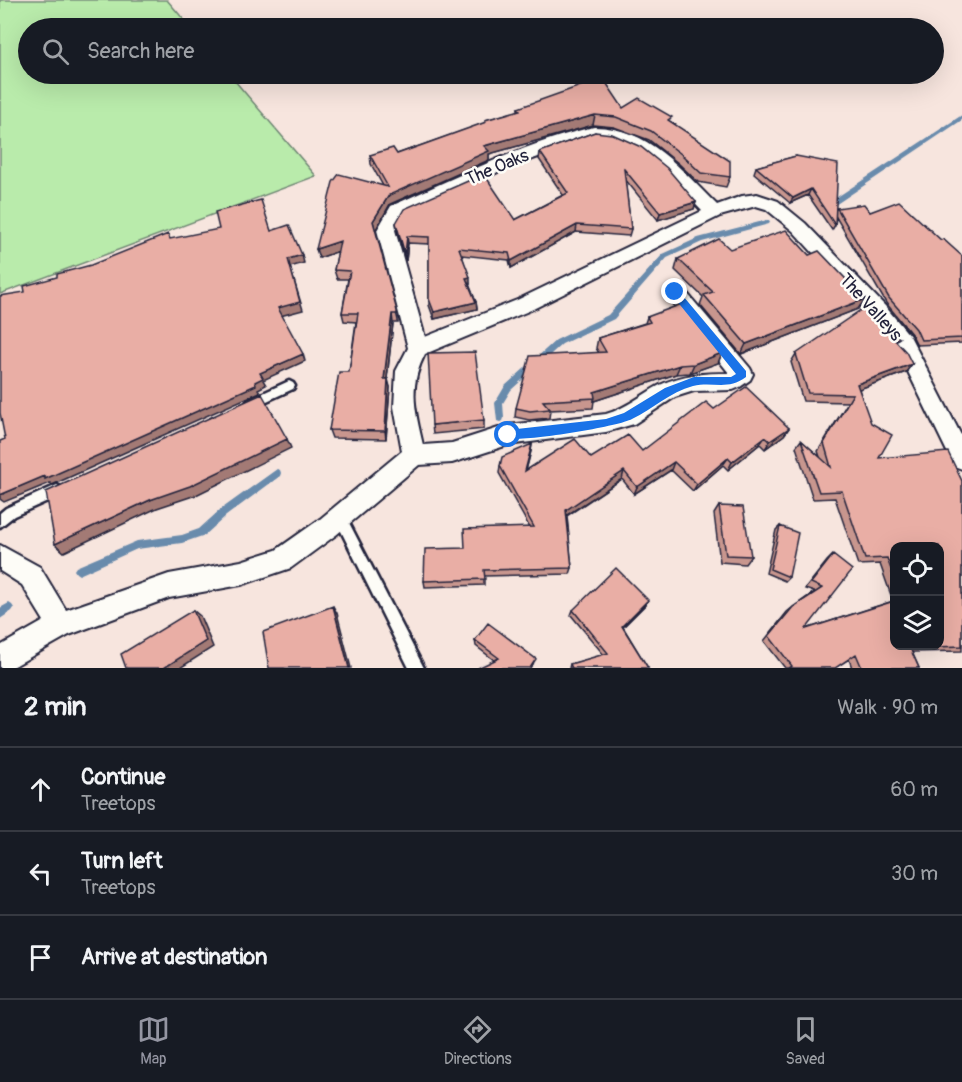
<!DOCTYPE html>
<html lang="en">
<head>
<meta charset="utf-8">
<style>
	body { margin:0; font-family:Pangolin,sans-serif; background:#20242c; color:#f1f3f6 }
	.controls { position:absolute; right:18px; bottom:18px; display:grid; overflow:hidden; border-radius:12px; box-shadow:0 6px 24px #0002 }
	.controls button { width:54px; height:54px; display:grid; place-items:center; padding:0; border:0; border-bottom:2px solid #363941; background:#171b24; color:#f1f3f6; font:30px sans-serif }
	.stop { position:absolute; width:18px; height:18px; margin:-14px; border:4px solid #1a73e8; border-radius:50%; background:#fff }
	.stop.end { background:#1a73e8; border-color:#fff; box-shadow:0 2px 6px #0008 }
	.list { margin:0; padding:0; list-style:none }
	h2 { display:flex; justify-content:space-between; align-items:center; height:78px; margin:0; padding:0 24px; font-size:26px }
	h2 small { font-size:20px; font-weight:400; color:#9ea1a6 }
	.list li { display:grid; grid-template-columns:39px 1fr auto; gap:18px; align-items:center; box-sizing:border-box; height:84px; padding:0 24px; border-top:2px solid #363941 }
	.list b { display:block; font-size:22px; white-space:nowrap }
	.list p { margin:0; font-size:20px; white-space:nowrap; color:#9ea1a6 }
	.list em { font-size:20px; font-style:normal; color:#9ea1a6 }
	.icon { flex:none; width:33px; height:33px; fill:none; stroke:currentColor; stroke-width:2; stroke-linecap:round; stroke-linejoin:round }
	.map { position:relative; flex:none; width:962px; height:668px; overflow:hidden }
	.search { position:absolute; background:#171b24; box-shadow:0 6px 24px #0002; left:18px; right:18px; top:18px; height:66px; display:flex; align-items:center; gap:15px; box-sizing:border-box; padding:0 21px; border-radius:33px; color:#9ea1a6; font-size:22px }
	.sheet { height:330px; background:#171b24 }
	nav { display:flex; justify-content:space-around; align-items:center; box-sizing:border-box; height:84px; border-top:2px solid #363941; background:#171b24; font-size:16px; color:#9ea1a6 }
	nav a { display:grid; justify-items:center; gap:3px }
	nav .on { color:#9495a2 }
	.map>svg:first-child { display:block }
</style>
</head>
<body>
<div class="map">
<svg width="962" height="668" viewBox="0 0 962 668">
	<rect width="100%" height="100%" fill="#f7e5de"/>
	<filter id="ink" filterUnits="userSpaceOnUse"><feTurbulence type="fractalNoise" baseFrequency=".0167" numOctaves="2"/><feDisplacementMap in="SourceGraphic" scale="12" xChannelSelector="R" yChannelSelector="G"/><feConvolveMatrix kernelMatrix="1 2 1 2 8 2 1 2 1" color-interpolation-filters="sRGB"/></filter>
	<g filter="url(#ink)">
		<path fill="#b9ebab" stroke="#6e8673" stroke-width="1.5" d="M0,0h167l24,28h-163v46h201l87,102 -316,118z"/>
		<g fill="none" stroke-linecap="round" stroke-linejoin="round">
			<path fill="#698bac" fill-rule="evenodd" d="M962,115v5l-130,87h-4l-1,-2 1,-2z
				M767,220h2l1,2 -1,2 -67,18 -35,16 -53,61 -52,25 -51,46 -8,13 1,15 -1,3 -3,1 -3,-1 -2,-18 10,-17 51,-46 52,-25 55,-61 35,-16z
				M277,469l3,1 1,3 -1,3 -54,40 -21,19 -23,8 -45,6 -58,26 -3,-2 -2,-3 2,-3 61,-26 45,-6 17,-6 21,-19z
				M9,603l3,2 2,3 -2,3 -12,8v-11z"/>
			<defs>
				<path id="service" d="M289,381l4,2 2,3 -2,3 -37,17 -4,2 -4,-2 -2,-3 2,-3z
					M57,485l4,2 2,4 -2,4 -47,21 -14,11v-14l6,-5z
					M340,511l4,2 80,155h-15l-73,-147 -2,-4 2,-4z"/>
				<path id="minor" d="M594,127c55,0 87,43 123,78l25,-9 15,-2 21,7 27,22 80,83 25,30 52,101v32l-8,-3 -58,-119 -25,-31 -78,-85 -27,-22 -10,-3 -36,10 -189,94 -106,44c-17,33 -10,56 -2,91l29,-2 56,-18 98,-11c21,-6 35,-19 54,-29 22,-11 45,-12 69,-12l-61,-76 -2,-5 2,-5 7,-2 7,2 68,81 3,6 -3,6 -10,7 -7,3 -39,1 -19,6 -41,27 -28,8 -98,13 -56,18 -33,2 -83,70 -45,33 -50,17 -72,13 -100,37 -58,33h-11v-22l44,-25 -22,-36 -22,-14v-26l40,22 26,43 103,-36 72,-13 35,-11 44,-31 82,-68 -8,-44 2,-36 12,-23 -31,-118 14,-24c66,-29 133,-63 203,-79zM594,137c47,0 78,43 108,74l-185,89 -92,37 -30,-107 8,-16 102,-45z"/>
			</defs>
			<use href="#service" stroke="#22223b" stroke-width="5"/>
			<use href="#minor" stroke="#22223b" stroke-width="4"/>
			<use href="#service" fill="#fdfcf7" fill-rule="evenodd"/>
			<use href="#minor" fill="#fdfcf7" fill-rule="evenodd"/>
		</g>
		<path fill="#c8968e" stroke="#22223b" stroke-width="1.5" fill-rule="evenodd" d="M518,108h105l48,14 59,55 -4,10 -28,-5 -20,-19 -29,-23 -35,-13 -21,-2 -104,29v6l-99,44 -15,25 23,91v3h-5l-6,56 3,8 -4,52 -54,-1 -3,-8 20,-58 7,-50 -12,-1 -2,-8 6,-34h-11l-3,-9 4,-19 -19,7 64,-72 -12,-22 -1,-9 27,-1 88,-31v-3l33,-9z
			M595,132l101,70 -2,7 -36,11 -33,-41 6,50 -2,7 -53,-4 -65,36 -2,-8 -47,-5 8,29h-1l7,18 1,7 -43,10 -5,-14v-61l-21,-1 -2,18 -9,-31 -1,-7 119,-3 48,-25 -24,-36 1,-7z
			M796,156l40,53 1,-1 33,4 71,28 21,16v87l-45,2 -5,-10 -26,-32 -50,-86 -1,8 -3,5 -24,-35 -18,8 -36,-30 2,-6z
			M730,249l79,6 49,54 -117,45 -41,-49 3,-8 -28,-27 3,-11z
			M647,317l75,36 -4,10 -28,10 -14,1 -82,27 -1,7 -43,2 -1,8 -20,2 -14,-3 1,-9 83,-55 -3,-5 2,-10 47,-15z
			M899,338l-3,3 16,23 -6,8 -47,17 20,69 83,23v170l-50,1 7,16h-67l-3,-9 -14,9h-50l-21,-27 23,-29 6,-5 21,-15 -9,-3 22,-28 6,-6 -27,74 87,-28 -13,-37 -22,1 -23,-67 -22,1 -17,-52 5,-7 19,17 -2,-6 30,-49 -45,-1 -12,-39 5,-8zM894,546l45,99h-45z
			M714,409l75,19 -5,7 -19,14 -5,-5 -32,26 -5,-5 -30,26 -22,-21 -37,24 -12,-15 -55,37 5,52 -2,6 -86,2v9l-59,2 -1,-6 41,-33 65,-20 -31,-55 1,-7 32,-22 -1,7 -5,19 65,-12 51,-7z
			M484,420v9l-51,5 -1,-9z
			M719,506l32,50 -6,8 -25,-2 -6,-48z
			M780,526l9,51 -4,4 -19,-8 10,-43z
			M645,605l-22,22 25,41h-79l1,-4 34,-9 -33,-40 2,-5z
			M475,640l59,24 -40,-4 -18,-14z"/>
		<path fill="#a37a74" stroke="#22223b" stroke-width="1.5" d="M595,115l-2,10 -104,29v6l-99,44 -15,27 -2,-10 16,-26 95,-49z
			M811,189l-3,6 -18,8 3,-5z
			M696,202l-2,7 -36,11 2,-7z
			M577,225l-1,7 -65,36v-7z
			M407,236l1,7 -2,18 -1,-7z
			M340,241l2,9 -23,8 -3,-9z
			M302,255l2,8 -14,4 13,43 -23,6 -2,-8 10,-49z
			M470,277v7l-4,1v-7z
			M865,299l-7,10 -117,45 5,-10z
			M476,302l1,7 -43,10v-7z
			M392,314l1,9 -7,64 -2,-8z
			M722,353l-4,10 -28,10 4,-9z
			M303,354l2,7 -42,19 3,5 -8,4 2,3 -208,93 -2,-2 -46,19 -4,-3v-4l255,-113 5,-9z
			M912,364l-6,8 -55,20 6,-8z
			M680,365l-4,9 -82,27v-9z
			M388,379l2,8 -4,52 -1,-8z
			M789,428l-5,7 -19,14 5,-8z
			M765,437l-5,7 -32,26 4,-8z
			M287,439l4,9 -95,47 -39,13 -93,44 -9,-8 95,-44z
			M532,444l-1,7 -7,27 1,-7z
			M728,458l-5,7 -30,26 4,-7z
			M674,462l-3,8 -37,24 3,-7z
			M624,471l-2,8 -58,38 2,-7z
			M648,600l-3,5 -25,25 2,-4z
			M333,606l4,7 14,55h-2z
			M193,610l7,6 13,31 -33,21h-16z"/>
		<path fill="#e9aea5" stroke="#22223b" stroke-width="1.5" d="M603,78l20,30 16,-10 33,19 -4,3 62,41v16l-29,-4 -20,-19 -30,-23 -35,-14 -21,-2 -111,31 5,5 -100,44 -16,26 24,90v3h-5l-8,65h4l-3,52 -56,-1 10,-58h10l9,-59h-16l8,-42 -16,-1 6,-29 -24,8 17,-67 6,-8 49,13 -18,-32 23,-7 4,6 89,-32 -1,-2 35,-10 -2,-2z
			M595,132l17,2 29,13 26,21 29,34 -36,11 -36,-44 7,60 -54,-4 -66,36 -2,-8 -50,-5 11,29 -4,1 10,24 -42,10 -5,-13v-62l-22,-1 -2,18 -9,-31 8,-14 80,-35 31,46 53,-27 -28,-41z
			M796,156l42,8 -3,61 -24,-36 -18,9 -37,-31z
			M261,200l10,31 18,-6 13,30 -14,4 12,43 -22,6 25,46 -43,19 3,5 -8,4 1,3 -211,94v-3l-45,19v-54l5,-2 -5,-26v-117l25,-4 -1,-6 33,-9v-3l34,-9 77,-31 2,5 49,-10 -4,-17z
			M899,201l42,39 2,-1 19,17v82l-41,2 -5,-11 -27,-31 -52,-90 27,-4 6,8z
			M786,230l23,25 10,-4 46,48 -119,45 -42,-49 9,-3 -35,-33 41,-20 11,10z
			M682,304l40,49 -28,11 -14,1 -86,27 1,6 -52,3 7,8 -20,2 -14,-3 14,-52 76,-4 -8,-14 52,-16 -3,-5z
			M868,305l31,33 -5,1 12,13 6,12 -55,20 14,39 21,12 -13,23 69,-6 14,29v165l-52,2 9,20h-57l-6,-14 -21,14h-46l3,-2 -23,-30 24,-29 29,-19 -11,-5 22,-28 19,15 -46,59 88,-28v44h45v-99h-45v32l-7,-20 -22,1 -23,-68 -23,1 -18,-52 30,27 -7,-24 29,-49 -45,-1 -12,-39z
			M475,352l9,68 -52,5 -4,-72z
			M746,387l43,41 -19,13 -5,-4 -33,25 -4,-4 -31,26 -23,-22 -37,25 -13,-16 -58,39 6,58 -88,2 1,9 -61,2 1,-32 40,-1 -1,-19 70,-2 -34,-61 2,-9 30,-13 -7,27 50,-32 16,19 37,-23 14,16 64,-49 8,7z
			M262,394l25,45 -97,47 -40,14 -95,44 -9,-52z
			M719,506l24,1 8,49 -25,-1z
			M780,526l18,7 -9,44 -19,-8z
			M616,568l32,32 -26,26 26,42h-76l-2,-4 38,-11 -35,-43z
			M333,606l16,62h-80l-6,-36z
			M193,610l13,31 -42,27h-38l-5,-14z
			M488,623l48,36 -6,9h-52l21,-10 -24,-18z"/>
	</g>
	<path fill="#1a73e8" d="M675,288l3,2 68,81v6c-19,14 -33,4 -53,9 -23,6 -40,23 -61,33 -15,8 -113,24 -128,19v-6l4,-2 98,-11 18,-6 41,-25 29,-11h37l5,-3 -64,-79v-5z"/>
	<g text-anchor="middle" stroke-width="5" stroke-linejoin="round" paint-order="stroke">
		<g font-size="18" fill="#22223b" stroke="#fdfcf7">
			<text transform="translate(497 167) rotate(-23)" y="6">The Oaks</text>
			<text transform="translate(871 307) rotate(48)" y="6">The Valleys</text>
		</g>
	</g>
</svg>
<div class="controls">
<button><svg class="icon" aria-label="locate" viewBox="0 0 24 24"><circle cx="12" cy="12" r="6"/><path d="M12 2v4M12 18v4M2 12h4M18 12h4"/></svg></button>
<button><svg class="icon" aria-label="layers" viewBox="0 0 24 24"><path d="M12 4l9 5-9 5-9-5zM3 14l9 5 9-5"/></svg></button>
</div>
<div class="stop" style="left:508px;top:435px"></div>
<div class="stop end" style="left:675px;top:292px"></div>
<div class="search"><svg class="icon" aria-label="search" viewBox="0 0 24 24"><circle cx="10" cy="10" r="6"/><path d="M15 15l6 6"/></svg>Search here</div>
</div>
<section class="sheet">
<h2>2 min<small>Walk · 90 m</small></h2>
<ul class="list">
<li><svg class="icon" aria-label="ahead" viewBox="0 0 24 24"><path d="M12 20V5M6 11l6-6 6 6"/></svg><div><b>Continue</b><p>Treetops</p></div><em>60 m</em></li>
<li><svg class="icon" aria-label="left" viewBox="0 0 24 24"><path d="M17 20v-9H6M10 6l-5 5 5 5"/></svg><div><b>Turn left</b><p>Treetops</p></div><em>30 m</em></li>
<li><svg class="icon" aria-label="arrive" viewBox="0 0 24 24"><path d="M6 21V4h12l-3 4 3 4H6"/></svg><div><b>Arrive at destination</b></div></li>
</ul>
</section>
<nav>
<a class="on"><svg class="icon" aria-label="map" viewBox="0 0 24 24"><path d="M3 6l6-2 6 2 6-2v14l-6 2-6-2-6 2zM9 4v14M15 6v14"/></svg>Map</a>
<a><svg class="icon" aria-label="directions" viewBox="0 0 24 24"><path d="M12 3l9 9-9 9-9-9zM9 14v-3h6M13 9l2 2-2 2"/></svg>Directions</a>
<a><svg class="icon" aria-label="saved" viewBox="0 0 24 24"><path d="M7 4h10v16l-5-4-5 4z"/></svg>Saved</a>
</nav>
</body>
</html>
